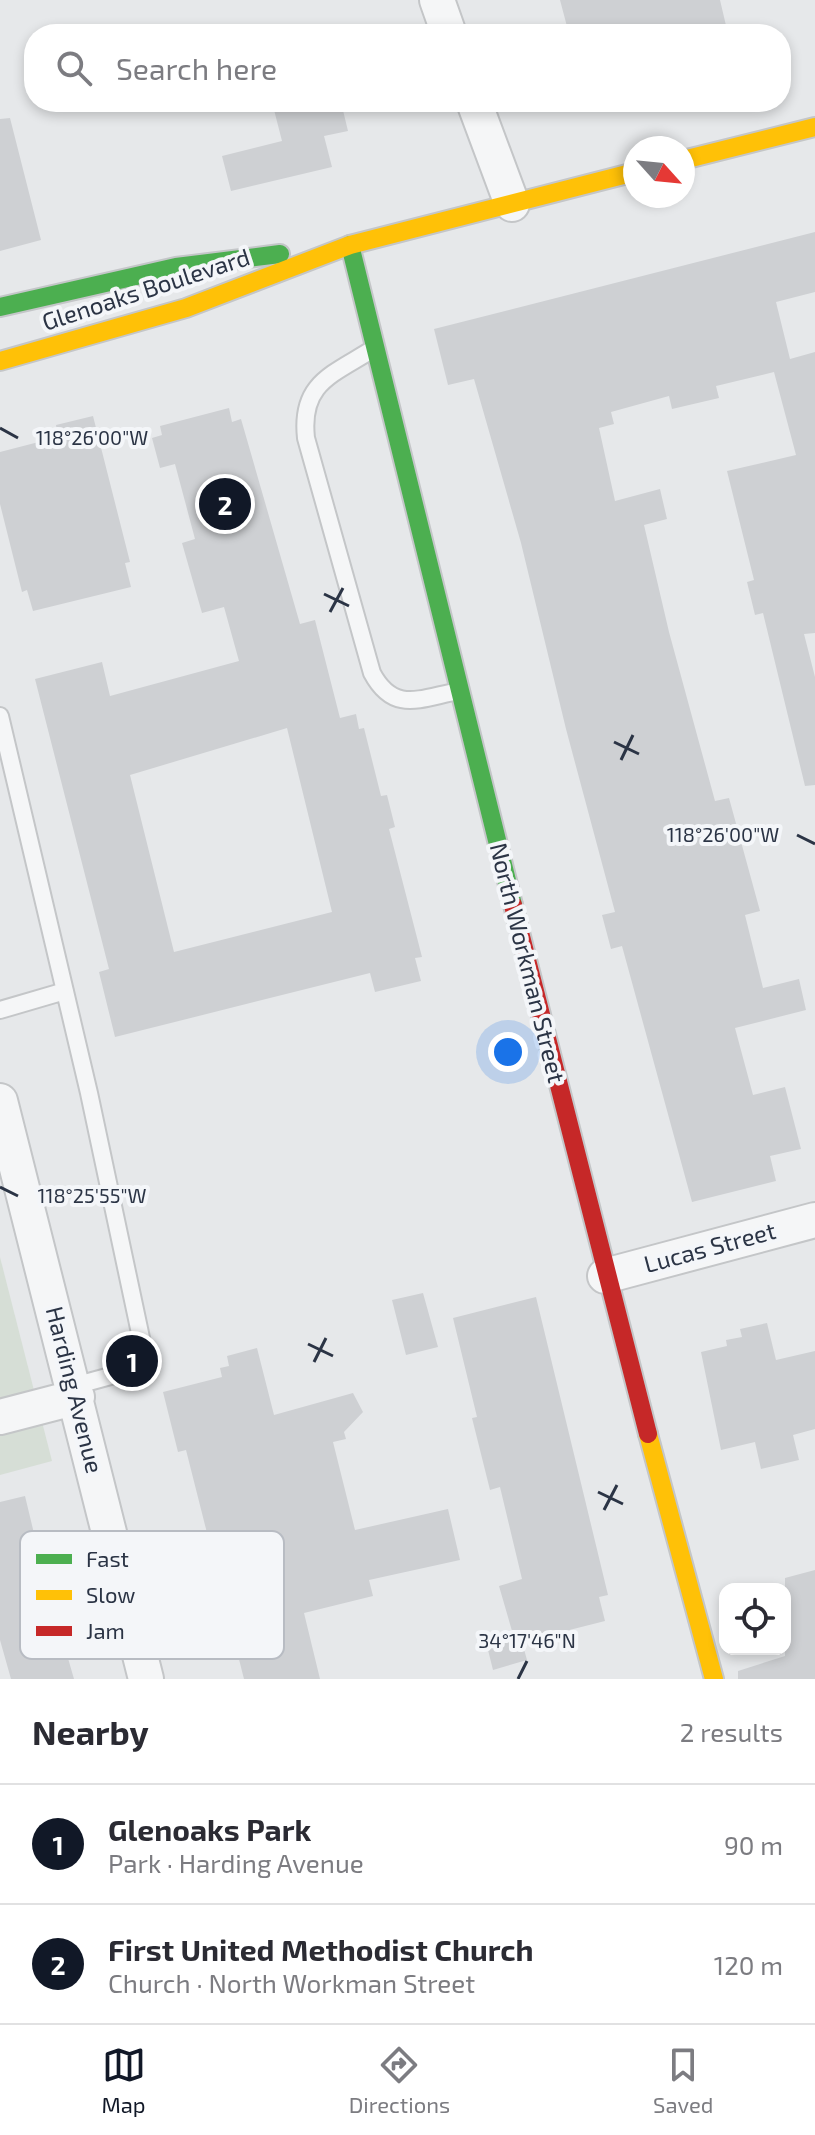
<!DOCTYPE html>
<html lang="en">
<head>
<meta charset="utf-8">
<style>
	body { margin:0; font-family:"Exo 2",sans-serif; background:#f2f2f3; color:#2b2b33 }
	.controls { position:absolute; right:24px; bottom:24px; display:grid; overflow:hidden; border-radius:16px; box-shadow:0 4px 12px #0003 }
	.controls button { width:72px; height:72px; display:grid; place-items:center; padding:0; border:0; border-bottom:2px solid #e1e1e2; background:#fff; color:#2b2b33; font:40px sans-serif }
	.compass { position:absolute; left:623px; top:136px; width:72px; height:72px; border-radius:50%; background:#fff; box-shadow:0 4px 12px #0003; rotate:117deg }
	.you { position:absolute; left:508px; top:1052px; width:28px; height:28px; margin:-20px; border:6px solid #fff; border-radius:50%; background:#1a73e8; box-shadow:0 0 0 12px #1a73e833 }
	.badge { display:grid; place-items:center; width:52px; height:52px; border-radius:50%; background:#111827; color:#fff; font-size:26px; font-weight:700 }
	.pin { position:absolute; translate:-50% -50%; border:4px solid #fff; box-shadow:0 2px 8px #0006 }
	.list { margin:0; padding:0; list-style:none }
	h2 { display:flex; justify-content:space-between; align-items:center; height:104px; margin:0; padding:0 32px; font-size:34px }
	h2 small { font-size:26px; font-weight:400; color:#7c7c81 }
	.list li { display:grid; grid-template-columns:52px 1fr auto; gap:24px; align-items:center; box-sizing:border-box; height:120px; padding:0 32px; border-top:2px solid #e1e1e2 }
	.list b { display:block; font-size:30px; white-space:nowrap }
	.list p { margin:0; font-size:26px; white-space:nowrap; color:#7c7c81 }
	.list em { font-size:26px; font-style:normal; color:#7c7c81 }
	.icon { flex:none; width:44px; height:44px; fill:none; stroke:currentColor; stroke-width:2; stroke-linecap:round; stroke-linejoin:round }
	.map { position:relative; flex:none; width:815px; height:1679px; overflow:hidden }
	.search { position:absolute; background:#fff; box-shadow:0 4px 12px #0003; left:24px; right:24px; top:24px; height:88px; display:flex; align-items:center; gap:20px; box-sizing:border-box; padding:0 28px; border-radius:32px; color:#7c7c81; font-size:30px }
	.sheet { height:344px; background:#fff }
	nav { display:flex; justify-content:space-around; align-items:center; box-sizing:border-box; height:112px; border-top:2px solid #e1e1e2; background:#fff; font-size:22px; color:#7c7c81 }
	nav a { display:grid; justify-items:center; gap:4px }
	nav .on { color:#111827 }
	.map>svg:first-child { display:block }
</style>
</head>
<body>
<div class="map">
<svg width="815" height="1679" viewBox="0 0 815 1679">
	<rect width="100%" height="100%" fill="#e6e8ea"/>
	<path fill="#d6ded6" d="M0,1257l52,204 -52,14z"/>
	<path fill="#ced0d3" fill-rule="evenodd" d="M560,0h160l8,34h-159z
		M272,102h69l7,29 -24,5 8,31 -101,24 -9,-35 60,-15z
		M10,118l31,122 -41,11v-132z
		M815,232v60l-39,10 14,57 25,-7v281l-11,1 11,43v108l-10,1 -42,-173 -8,2 -8,-33 7,-2 -27,-109 69,-16 -22,-83 -58,14 3,12 -47,11 -3,-13 -58,16 3,12 -15,4 16,73 45,-12 7,30 -23,6 25,107 46,169 14,-3 31,113 -15,4 18,73 36,-9 7,31 -71,18 18,67 32,-8 16,62 -31,7 6,25 -84,21 -70,-256 -11,3 -9,-34 13,-3 -49,-183 -45,-186 -47,-164 -26,6 -14,-56z
		M229,408l3,14 9,-3 59,205 15,-4 25,98 16,-4 3,15 5,-1 17,68 6,-1 8,32 -6,2 33,128 -7,1 6,23 -46,11 -5,-19 -255,64 -16,-65 10,-3 -74,-290 67,-17 8,34 129,-35 -15,-54 -22,6 -20,-70 13,-4 -20,-75 -15,4 -8,-30 10,-3 -2,-9zM287,728l45,184 -158,40 -44,-177z
		M93,416l37,146 -5,1 6,24 -98,24 -6,-21 -5,2 -22,-88v-52l58,-15 -2,-12z
		M423,1293l15,54 -32,8 -14,-55z
		M536,1297l72,298 -9,2 6,24 -83,21 5,18 -34,10 -8,-32 27,-7 -13,-45 23,-7 -22,-92 -10,3 -18,-72 5,-1 -24,-99z
		M767,1323l9,37 39,-9v78l-22,6 6,25 -38,9 -6,-27 -34,8 -20,-98 26,-6 -1,-6 16,-3 -2,-8z
		M257,1348l17,67 79,-22 10,19 -19,20 2,7 -13,3 22,88 93,-21 12,51 -91,20 4,16 -69,17 16,66h-76l-58,-229 -8,2 -15,-60 59,-15 -2,-9 9,-2 -2,-10z
		M25,1496l19,79 30,104h-63l-11,-39v-138z
		M815,1570v109h-77v-8l47,-15v-78z"/>
	<g fill="none" stroke-linecap="round" stroke-linejoin="round">
		<defs>
			<path id="lane" d="M373,349c-41,26 -73,34 -67,89l66,235c22,41 48,25 87,18
				M0,716l89,377 58,273 -73,20
				M0,1010l65,-19"/>
			<path id="street" d="M437,0l12,34
				M474,102l38,102
				M0,1101l146,578
				M605,1276l210,-56
				M0,1417l77,-20"/>
			<path id="fast" d="M350,245l163,660
				M0,307l176,-40 104,-13"/>
			<path id="slow" d="M683,160l132,-33
				M0,361l186,-53 164,-63 285,-73
				M648,1434l66,245"/>
			<path id="jam" d="M513,905l135,529"/>
		</defs>
		<use href="#lane" stroke="#c4c6c8" stroke-width="20"/>
		<use href="#street" stroke="#c4c6c8" stroke-width="38"/>
		<use href="#fast" stroke="#c4c6c8" stroke-width="22"/>
		<use href="#slow" stroke="#c4c6c8" stroke-width="22"/>
		<use href="#jam" stroke="#c4c6c8" stroke-width="22"/>
		<use href="#lane" stroke="#f5f6f7" stroke-width="16"/>
		<use href="#street" stroke="#f5f6f7" stroke-width="34"/>
		<use href="#fast" stroke="#4caf50" stroke-width="18"/>
		<use href="#slow" stroke="#ffc107" stroke-width="18"/>
		<use href="#jam" stroke="#c62828" stroke-width="18"/>
	</g>
	<path fill="none" stroke="#2b3445" stroke-width="3" d="M0,428l18,10M324,594l25,12M330,612l13,-24M614,742l25,12M621,760l12,-25M797,835l18,9M0,1187l18,9M308,1344l25,12M314,1362l12,-24M598,1492l25,12M604,1510l13,-25M518,1679l9,-18"/>
	<g text-anchor="middle" stroke-width="8" stroke-linejoin="round" paint-order="stroke">
		<g font-size="24" fill="#2b3445" stroke="#f4f6f9">
			<text transform="translate(146 290) rotate(-18)" y="8">Glenoaks Boulevard</text>
			<text transform="translate(527 963) rotate(76)" y="8">North Workman Street</text>
			<text transform="translate(710 1248) rotate(-15)" y="8">Lucas Street</text>
			<text transform="translate(74 1390) rotate(76)" y="8">Harding Avenue</text>
		</g>
	</g>
	<rect x="20" y="1531" width="264" height="128" rx="12" fill="#f4f6f9" stroke="#b8bcc3" stroke-width="2"/>
	<rect x="36" y="1554" width="36" height="10" fill="#4caf50"/>
	<rect x="36" y="1590" width="36" height="10" fill="#ffc107"/>
	<rect x="36" y="1626" width="36" height="10" fill="#c62828"/>
	<g font-size="22" fill="#2b3445">
		<text x="86" y="1567">Fast</text>
		<text x="86" y="1603">Slow</text>
		<text x="86" y="1639">Jam</text>
	</g>
	<g font-size="20" text-anchor="middle" fill="#2b3445" stroke="#f4f6f9" stroke-width="8" stroke-linejoin="round" paint-order="stroke">
		<text x="92" y="445">118°26'00"W</text>
		<text x="723" y="842">118°26'00"W</text>
		<text x="92" y="1203">118°25'55"W</text>
		<text x="527" y="1648">34°17'46"N</text>
	</g>
</svg>
<div class="controls">
<button><svg class="icon" aria-label="locate" viewBox="0 0 24 24"><circle cx="12" cy="12" r="6"/><path d="M12 2v4M12 18v4M2 12h4M18 12h4"/></svg></button>
</div>
<svg class="compass" viewBox="-18 -18 36 36"><path d="M0-13l5 13h-10z" fill="#e53935"/><path d="M0 13l5-13h-10z" fill="#7c7c81"/></svg>
<div class="you"></div>
<div class="pin badge" style="left:132px;top:1361px">1</div>
<div class="pin badge" style="left:225px;top:504px">2</div>
<div class="search"><svg class="icon" aria-label="search" viewBox="0 0 24 24"><circle cx="10" cy="10" r="6"/><path d="M15 15l6 6"/></svg>Search here</div>
</div>
<section class="sheet">
<h2>Nearby<small>2 results</small></h2>
<ul class="list">
<li><span class="badge">1</span><div><b>Glenoaks Park</b><p>Park · Harding Avenue</p></div><em>90 m</em></li>
<li><span class="badge">2</span><div><b>First United Methodist Church</b><p>Church · North Workman Street</p></div><em>120 m</em></li>
</ul>
</section>
<nav>
<a class="on"><svg class="icon" aria-label="map" viewBox="0 0 24 24"><path d="M3 6l6-2 6 2 6-2v14l-6 2-6-2-6 2zM9 4v14M15 6v14"/></svg>Map</a>
<a><svg class="icon" aria-label="directions" viewBox="0 0 24 24"><path d="M12 3l9 9-9 9-9-9zM9 14v-3h6M13 9l2 2-2 2"/></svg>Directions</a>
<a><svg class="icon" aria-label="saved" viewBox="0 0 24 24"><path d="M7 4h10v16l-5-4-5 4z"/></svg>Saved</a>
</nav>
</body>
</html>
